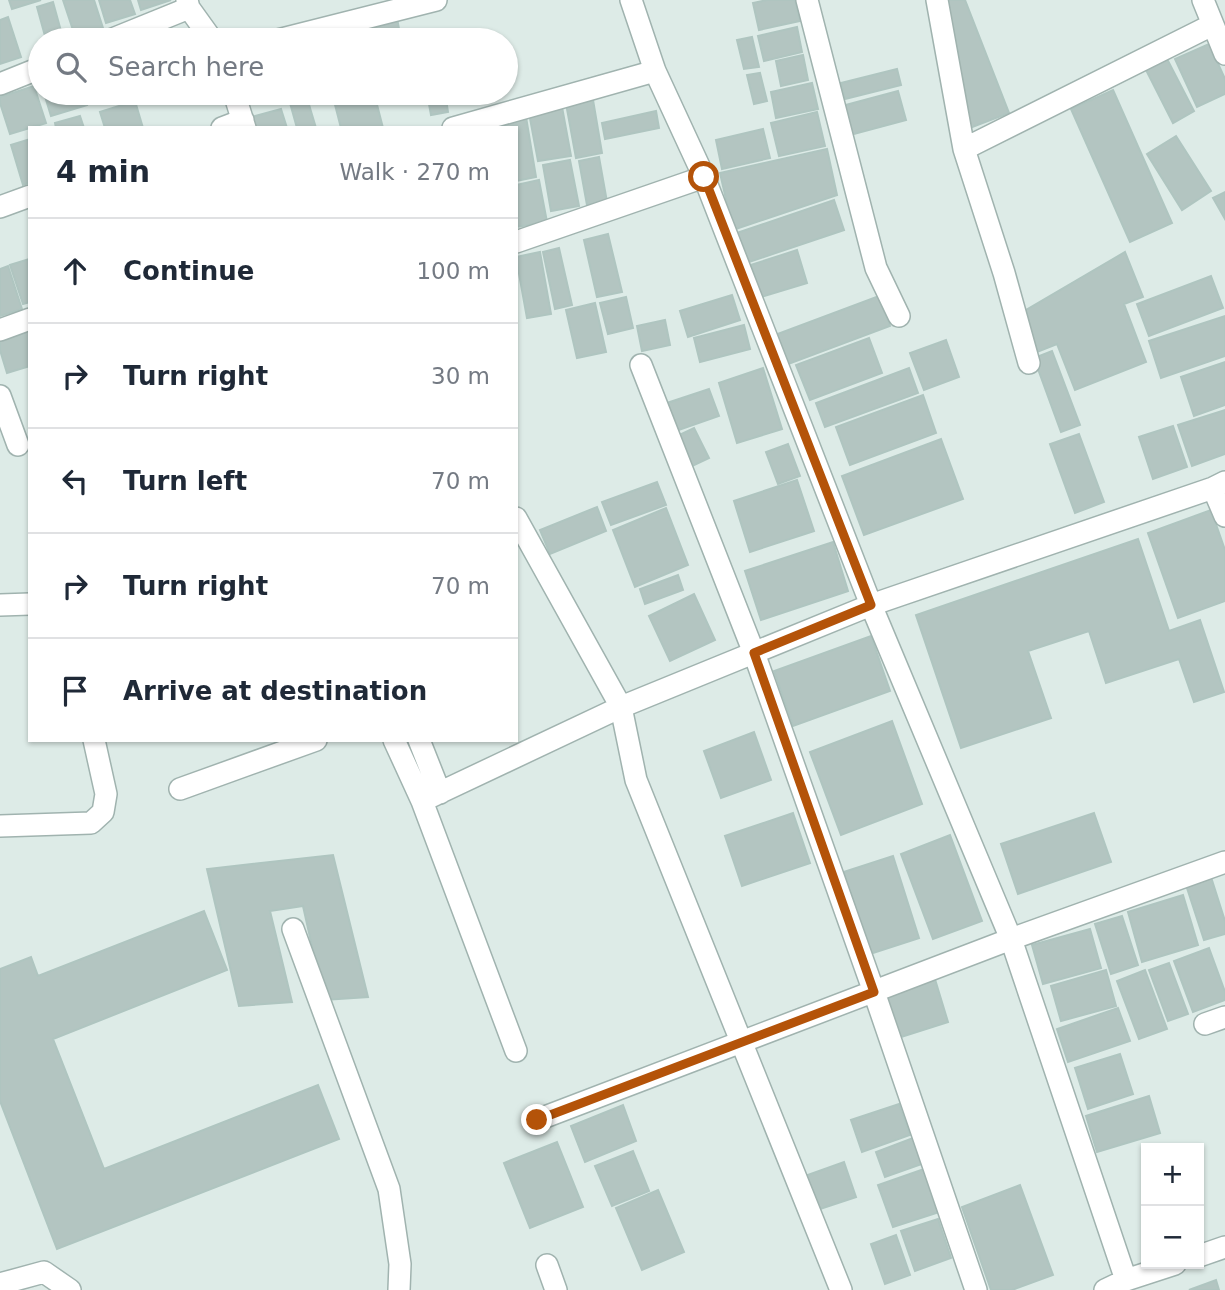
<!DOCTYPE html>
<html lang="en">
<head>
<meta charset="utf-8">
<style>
	body { margin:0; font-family:"DejaVu Sans",sans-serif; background:#f6f6f7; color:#1f2937 }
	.controls { position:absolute; right:21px; bottom:21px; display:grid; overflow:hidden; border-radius:0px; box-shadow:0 2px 5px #0004 }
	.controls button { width:63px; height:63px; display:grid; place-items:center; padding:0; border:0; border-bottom:2px solid #e0e1e3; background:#fff; color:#1f2937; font:35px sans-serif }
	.stop { position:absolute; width:21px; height:21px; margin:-16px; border:5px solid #b45309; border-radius:50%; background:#fff }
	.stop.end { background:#b45309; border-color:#fff; box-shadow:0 2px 7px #0008 }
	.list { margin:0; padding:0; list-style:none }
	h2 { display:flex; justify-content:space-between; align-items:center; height:91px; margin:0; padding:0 28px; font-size:30px }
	h2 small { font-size:23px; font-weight:400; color:#747a83 }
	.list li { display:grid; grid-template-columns:46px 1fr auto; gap:21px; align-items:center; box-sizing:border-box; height:105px; padding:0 28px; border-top:2px solid #e0e1e3 }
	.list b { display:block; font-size:26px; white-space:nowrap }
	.list em { font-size:23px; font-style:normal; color:#747a83 }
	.icon { flex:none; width:38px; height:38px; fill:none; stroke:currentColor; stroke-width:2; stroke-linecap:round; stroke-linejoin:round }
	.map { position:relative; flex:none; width:1225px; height:1290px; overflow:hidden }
	.search { position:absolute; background:#fff; box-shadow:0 2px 5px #0004; left:28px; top:28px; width:490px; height:77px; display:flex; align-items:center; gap:18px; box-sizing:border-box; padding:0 24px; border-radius:38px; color:#747a83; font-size:26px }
	.panel { position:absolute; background:#fff; box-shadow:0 2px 5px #0004; left:28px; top:126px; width:490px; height:616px; border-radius:0px }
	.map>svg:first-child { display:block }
</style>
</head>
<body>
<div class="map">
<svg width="1225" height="1290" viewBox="0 0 1225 1290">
	<rect width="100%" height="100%" fill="#ddebe7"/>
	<path fill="#b3c5c1" stroke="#afc5c0" stroke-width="2" d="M9,0h32l-29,9z
		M63,0h31l9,28 -28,8z
		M99,0h31l5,14 -29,9z
		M138,0h33l-30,10z
		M767,0h28l5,21 -41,9 -6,-27z
		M947,0h18l44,113 -39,15z
		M53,2l8,29 -16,5 -8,-29z
		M8,17l13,40 -21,7v-44z
		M397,18l4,22h-37l-3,-14z
		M797,27l5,25 -38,9 -6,-25z
		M752,37l7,30 -15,2 -7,-29z
		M1209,44l16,35v15l-28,13 -22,-48z
		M803,55l5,25 -27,6 -5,-25z
		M1166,57l28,54 -21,12 -28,-55z
		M897,69l4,16 -56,14 -4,-16z
		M760,73l7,28 -13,3 -7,-29z
		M812,83l6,26 -42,9 -5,-26z
		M34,86l12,37 -36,11 -10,-31v-6z
		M1113,90l59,133 -42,19 -59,-133z
		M898,91l8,29 -56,15 -8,-29z
		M44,93h40l3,12 -36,11z
		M332,93h42l9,35h-42z
		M427,93h18l3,19 -17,3z
		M592,94l10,59 -26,5 -11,-60z
		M307,98l9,30h-19l-7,-25z
		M135,101l8,27h-38l-5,-16z
		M562,107l9,49 -33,5 -9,-48z
		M281,109l6,19h-36l-3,-10z
		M656,111l3,17 -54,11 -3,-16z
		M817,112l8,34 -46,10 -8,-33z
		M80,116l4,12h-28l-1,-5z
		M526,117l10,60 -20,4v-53h-22l-1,-5z
		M763,129l7,29 -48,11 -6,-29z
		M1176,136l35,55 -29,19 -35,-56z
		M30,139v43l-7,3 -12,-40z
		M827,149l10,46 -104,35 -13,-57z
		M599,157l8,45 -20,3 -8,-44z
		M570,160l9,46 -28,5 -8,-46z
		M539,180l8,42 -31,5v-42z
		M1225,192v27l-12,-21z
		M834,200l10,30 -98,33 -9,-30z
		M608,234l14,58 -25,5 -13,-57z
		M559,248l13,57 -17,4 -12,-57z
		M797,250l10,33 -46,14 -10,-32z
		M540,252l11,62 -24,4 -11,-61z
		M1125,252l18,45 -19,7 22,58 -71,28 -18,-46 -20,8 -16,-39z
		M29,259l1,43 -7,2 -13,-39z
		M8,266l14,43 -22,7v-47z
		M1211,276l12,32 -74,28 -12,-32z
		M732,295l8,25 -52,17 -8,-26z
		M879,296l11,30 -107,40 -11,-30z
		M626,297l7,31 -25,6 -8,-31z
		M595,303l11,49 -29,6 -11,-48z
		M1225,316v40l-64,22 -12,-37z
		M665,320l5,25 -28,6 -5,-25z
		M744,325l6,24 -50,13 -6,-24z
		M30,328v38l-23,7 -7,-23v-13z
		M869,338l13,35 -72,27 -14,-35z
		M946,340l13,37 -35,13 -14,-37z
		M1052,351l28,74 -19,7 -27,-74z
		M1225,362v43l-31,11 -13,-39z
		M763,368l19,61 -45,14 -18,-60z
		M909,368l9,25 -93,34 -9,-24z
		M709,389l10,27 -46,16 -9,-28z
		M923,395l13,38 -86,32 -14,-38z
		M1225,410v44l-33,12 -14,-41z
		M1173,426l14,41 -34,12 -14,-42z
		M694,428l15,30 -21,10 -15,-30z
		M1079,434l25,68 -29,11 -25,-69z
		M941,439l22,60 -99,36 -22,-59z
		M788,444l12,32 -22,8 -12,-32z
		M797,480l17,51 -64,21 -16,-51z
		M657,482l9,23 -55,20 -9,-23z
		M597,507l9,24 -56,23 -10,-24z
		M666,508l22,57 -53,22 -22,-57z
		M1211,510l14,40v51l-47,17 -30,-85z
		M1138,539l31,92 31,-11 24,72 -30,10 -15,-43 -73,24 -17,-52 -61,20 23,67 -90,30 -45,-133z
		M833,542l15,49 -87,29 -16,-49z
		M678,575l5,15 -38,14 -5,-15z
		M694,594l21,46 -45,21 -21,-45z
		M871,636l19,55 -97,35 -19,-55z
		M892,721l30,83 -81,31 -31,-83z
		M754,732l17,48 -50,18 -17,-47z
		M793,813l17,50 -68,23 -17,-50z
		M1094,813l17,49 -93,32 -17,-50z
		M950,835l32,86 -49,18 -32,-85z
		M333,855l35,142 -44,3 -21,-94 -33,5 22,91 -53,4 -32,-137z
		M893,856l26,82 -49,16 -26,-82z
		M1211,877l14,44v13l-21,6 -18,-55z
		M1183,895l15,50 -56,17 -14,-50z
		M204,911l23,59 -174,69 51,130 214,-84 21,54 -282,110 -57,-148v-132l31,-12 7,19z
		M1122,916l16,49 -27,9 -16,-50z
		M1090,929l11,39 -58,16 -11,-39z
		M1209,948l16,44v8l-32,12 -19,-51z
		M1169,963l19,51 -20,7 -19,-51z
		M1106,970l10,36 -55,15 -10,-35z
		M1145,970l22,59 -28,10 -22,-58z
		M934,976l14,46 -50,16 -14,-47z
		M1118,1008l12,33 -62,21 -11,-33z
		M1120,1054l13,40 -45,15 -13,-41z
		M1149,1096l11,37 -63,19 -11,-36z
		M899,1104l11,31 -48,17 -11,-32z
		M623,1105l13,36 -51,21 -14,-36z
		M913,1138l9,26 -37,13 -9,-25z
		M557,1142l26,65 -53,21 -26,-65z
		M633,1151l16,40 -37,15 -17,-40z
		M844,1162l12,35 -45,15 -12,-34z
		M924,1169l15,43 -46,15 -15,-42z
		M1020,1185l33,90 -41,15h-21l-29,-83z
		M658,1190l26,62 -42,18 -26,-62z
		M938,1219l13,39 -36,13 -14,-40z
		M896,1235l14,40 -25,9 -14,-40z
		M1216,1280l3,10h-30z"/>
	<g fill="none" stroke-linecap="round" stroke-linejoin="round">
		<defs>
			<path id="minor" d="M187,0l2,8 23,32
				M631,0l24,71 49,106 167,428 140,334 115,341
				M807,0l69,268 23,48
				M937,0l27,149 40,124 25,90
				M1203,0l22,54
				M110,40l79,-32
				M278,40l158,-40
				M0,84l40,-16
				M234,93l11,35
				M222,128l21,-8
				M453,128l202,-57
				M964,149l248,-124
				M0,207l30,-11
				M516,242l188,-65
				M0,330l30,-11
				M641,365l113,288 120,339 102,298
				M0,396l18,49
				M1213,488l12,28
				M516,518l105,189 15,73 205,510
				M0,605l30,-1
				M394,740l28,61 199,-94 250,-102 342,-117 12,-6
				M419,740l21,53
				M180,789l136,-49
				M422,801l94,250
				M0,826l91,-3 12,-11 3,-18 -12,-54
				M293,929l96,260 11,75 -1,26
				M1205,1024l20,-7
				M537,1120l474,-181 214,-77
				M1199,1256l26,-9
				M547,1265l9,25
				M0,1284l44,-12 26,18
				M1105,1290l21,-10 49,-16"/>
		</defs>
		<use href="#minor" stroke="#a0b3af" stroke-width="24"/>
		<use href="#minor" stroke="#fff" stroke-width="21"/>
	</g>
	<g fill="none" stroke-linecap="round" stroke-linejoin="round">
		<path stroke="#b45309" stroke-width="9" d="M537,1120l337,-128 -120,-339 117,-48 -167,-428"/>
	</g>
</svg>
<div class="controls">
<button>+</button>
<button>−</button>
</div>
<div class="stop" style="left:704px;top:177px"></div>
<div class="stop end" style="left:537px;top:1120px"></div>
<div class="search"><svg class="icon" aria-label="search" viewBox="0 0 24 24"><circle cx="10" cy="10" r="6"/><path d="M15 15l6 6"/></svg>Search here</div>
<section class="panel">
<h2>4 min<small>Walk · 270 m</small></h2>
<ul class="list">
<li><svg class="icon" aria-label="ahead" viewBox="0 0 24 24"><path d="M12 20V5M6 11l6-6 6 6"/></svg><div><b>Continue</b></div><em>100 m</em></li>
<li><svg class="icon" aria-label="right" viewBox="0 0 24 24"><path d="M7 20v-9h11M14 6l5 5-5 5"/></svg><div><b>Turn right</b></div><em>30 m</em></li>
<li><svg class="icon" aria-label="left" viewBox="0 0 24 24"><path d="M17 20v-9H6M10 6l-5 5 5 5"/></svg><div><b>Turn left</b></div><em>70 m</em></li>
<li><svg class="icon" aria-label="right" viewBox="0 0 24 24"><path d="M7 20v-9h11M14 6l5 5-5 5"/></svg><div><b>Turn right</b></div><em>70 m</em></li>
<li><svg class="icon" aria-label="arrive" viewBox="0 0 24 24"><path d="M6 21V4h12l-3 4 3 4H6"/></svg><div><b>Arrive at destination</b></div></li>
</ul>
</section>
</div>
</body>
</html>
